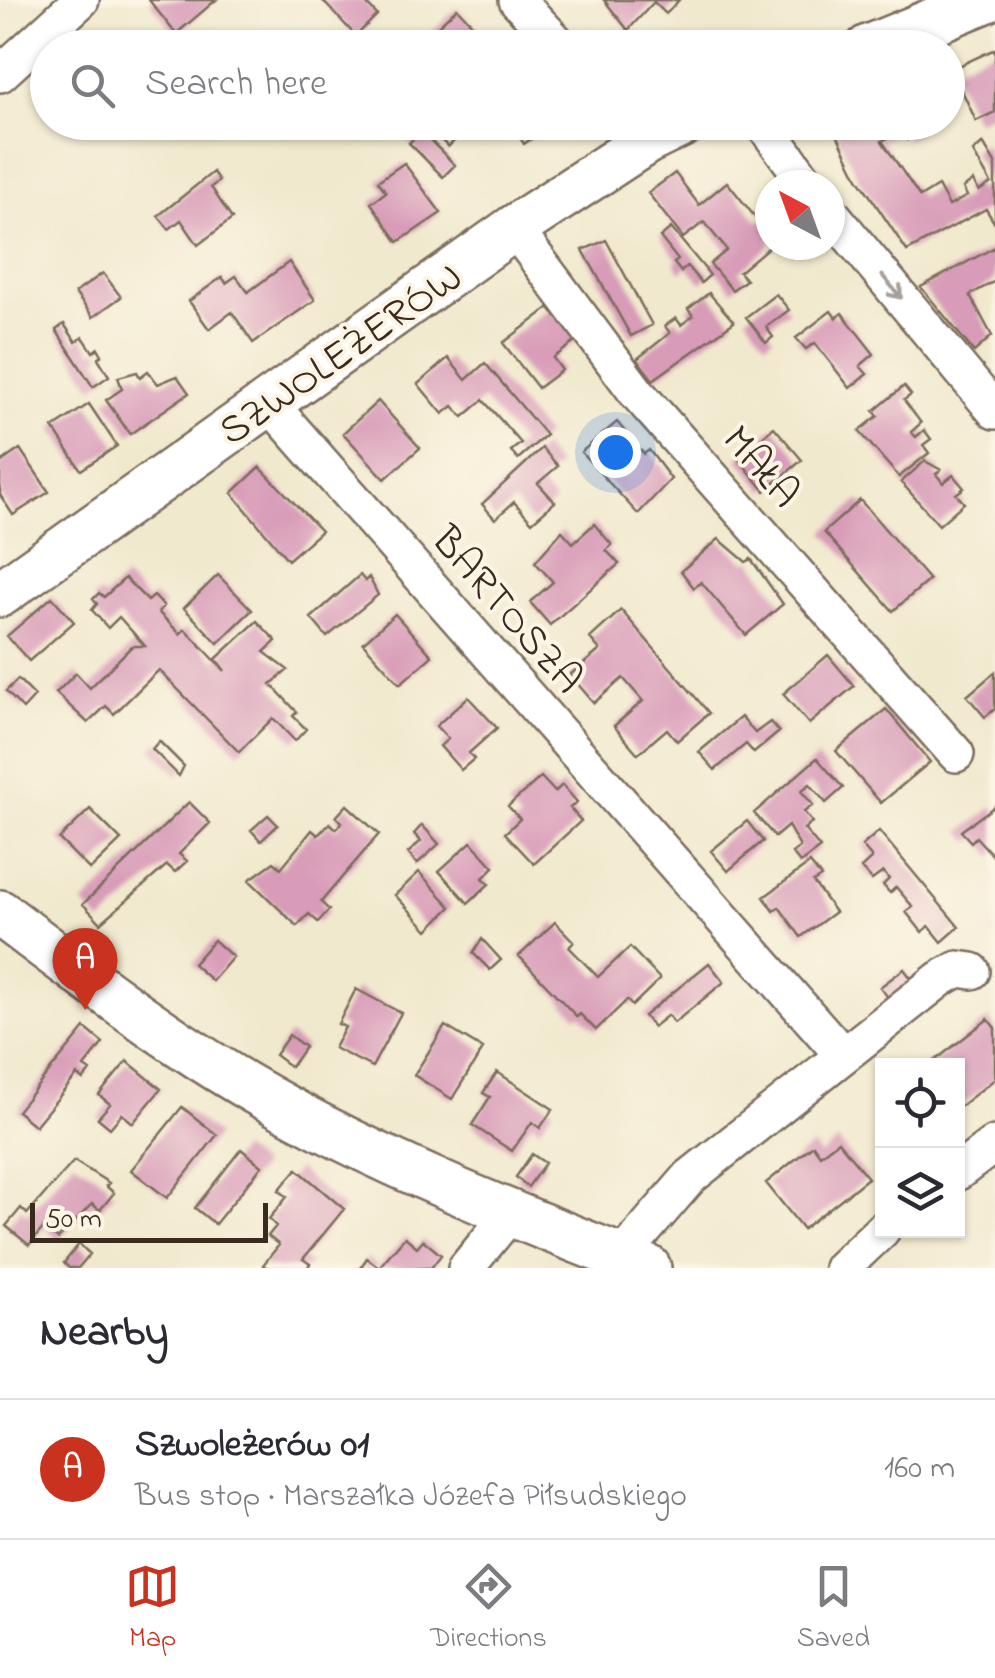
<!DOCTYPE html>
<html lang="en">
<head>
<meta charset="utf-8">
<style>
	body { margin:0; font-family:"Indie Flower",sans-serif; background:#f2f2f3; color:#2b2b33 }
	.controls { position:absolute; right:30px; bottom:30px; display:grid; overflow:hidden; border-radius:0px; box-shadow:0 2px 8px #0004 }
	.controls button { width:90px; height:90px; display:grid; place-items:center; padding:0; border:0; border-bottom:2px solid #e1e1e2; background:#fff; color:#2b2b33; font:50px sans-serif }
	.compass { position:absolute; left:755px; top:170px; width:90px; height:90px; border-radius:50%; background:#fff; box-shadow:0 2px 8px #0004; rotate:319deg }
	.scale { position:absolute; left:30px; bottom:25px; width:238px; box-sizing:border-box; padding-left:10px; border:5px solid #3b2a1e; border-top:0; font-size:28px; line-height:35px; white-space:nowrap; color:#3b2a1e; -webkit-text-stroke:8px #fcf5e5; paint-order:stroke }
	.you { position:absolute; left:615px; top:452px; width:35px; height:35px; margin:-25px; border:8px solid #fff; border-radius:50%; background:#1a73e8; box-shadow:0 0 0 15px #1a73e833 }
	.badge { display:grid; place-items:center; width:65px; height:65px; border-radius:50%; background:#c8321e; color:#fff; font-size:32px; font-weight:700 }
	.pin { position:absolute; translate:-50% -82px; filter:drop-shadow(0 2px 5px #0008) }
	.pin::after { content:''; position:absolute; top:52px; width:35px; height:30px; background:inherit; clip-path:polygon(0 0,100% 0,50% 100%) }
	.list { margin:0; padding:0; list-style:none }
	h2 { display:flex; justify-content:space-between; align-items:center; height:130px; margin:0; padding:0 40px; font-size:42px }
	h2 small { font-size:32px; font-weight:400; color:#7c7c81 }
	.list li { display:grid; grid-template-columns:65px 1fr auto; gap:30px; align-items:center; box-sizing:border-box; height:140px; padding:0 40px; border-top:2px solid #e1e1e2 }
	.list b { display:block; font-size:38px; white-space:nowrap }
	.list p { margin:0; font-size:32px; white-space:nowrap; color:#7c7c81 }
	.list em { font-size:32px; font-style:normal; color:#7c7c81 }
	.icon { flex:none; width:55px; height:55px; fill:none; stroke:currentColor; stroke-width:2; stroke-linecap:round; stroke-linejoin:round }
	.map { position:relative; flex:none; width:995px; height:1268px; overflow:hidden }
	.search { position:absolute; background:#fff; box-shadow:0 2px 8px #0004; left:30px; right:30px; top:30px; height:110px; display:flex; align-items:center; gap:25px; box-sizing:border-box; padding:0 35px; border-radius:55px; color:#7c7c81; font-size:38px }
	.sheet { height:270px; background:#fff }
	nav { display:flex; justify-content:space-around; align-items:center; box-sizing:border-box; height:140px; border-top:2px solid #e1e1e2; background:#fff; font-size:28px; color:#7c7c81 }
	nav a { display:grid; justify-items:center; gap:5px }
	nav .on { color:#c8321e }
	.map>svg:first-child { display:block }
</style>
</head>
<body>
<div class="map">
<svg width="995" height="1268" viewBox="0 0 995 1268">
	<rect width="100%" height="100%" fill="#fcf5e5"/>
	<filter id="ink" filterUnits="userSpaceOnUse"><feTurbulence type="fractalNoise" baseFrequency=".01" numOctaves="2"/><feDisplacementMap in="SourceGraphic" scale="20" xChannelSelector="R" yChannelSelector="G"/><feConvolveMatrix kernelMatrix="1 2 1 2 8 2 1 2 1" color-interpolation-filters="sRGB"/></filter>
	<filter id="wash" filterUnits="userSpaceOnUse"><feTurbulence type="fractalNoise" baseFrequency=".0048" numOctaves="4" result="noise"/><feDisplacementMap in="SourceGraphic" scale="40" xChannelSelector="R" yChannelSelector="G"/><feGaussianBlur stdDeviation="2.25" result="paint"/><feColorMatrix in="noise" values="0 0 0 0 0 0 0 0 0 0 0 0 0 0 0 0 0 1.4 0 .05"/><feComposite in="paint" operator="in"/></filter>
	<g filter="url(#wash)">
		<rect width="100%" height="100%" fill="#f1e9ce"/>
		<g id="blocks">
			<path fill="#d89bb8" d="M149,0h67l-40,34z
				M322,0h41l14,15 -21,21z
				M604,0h75l-13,14 -12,-12 -26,28z
				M457,8l34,36 -3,4h-55l-9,-9z
				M995,49v63l-19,9 -24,-52z
				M443,122h31l-26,25 -15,-15z
				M510,122h45l-31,22z
				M831,122h88l-6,4 5,7 -11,7 -5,-9 -20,10 38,56 18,-11 11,20 18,-10 -4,-8 10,-7 6,10 12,-8 -18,-31 10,-9 12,20v61l-9,-15 -79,42 -49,-73z
				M421,131l34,34 -12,12 -34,-34z
				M404,163l37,50 -43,29 -27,-39 15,-11 -8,-11z
				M213,172l6,9 -8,6 21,32 -34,26 -17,-25 -12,9 -11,-13z
				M675,173l24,32 28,-23 32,40 11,-9v33l-31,26 7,8 -14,10 -22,-26 17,-14 -23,-28 -21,16 -35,-45z
				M671,228l39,47 -9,8 -14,-17 -6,6 -7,-9 4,-3 -18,-23z
				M606,240l46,85 -21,11 -48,-86z
				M995,247v34l-25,14 22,41 -18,16 -53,-65z
				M289,262l26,38 -62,43 -21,-31 -23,17 -20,-28 33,-24 4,6 10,-7 12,16z
				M103,273l18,24 -28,20 -18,-24z
				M709,293l25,29 -81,58 -16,-21 33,-26 -5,-7 11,-8 5,7 12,-9 -5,-7z
				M776,294l13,16 -23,17 7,10 -7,6 -20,-26z
				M553,305l26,34 -26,19 9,12 -24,18 -35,-45z
				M831,311l5,7 6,-5 32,41 -14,12 7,8 -17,14 -35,-45 -9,6 -10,-11z
				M64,324l12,18 7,-5 10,15 5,-4 4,7 -4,3 11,18 -16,11 -37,-57z
				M448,358l18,22 19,-17 61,72 -28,24 -7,-8 10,-8 -38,-43 -20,17 -10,-11 -10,8 -25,-30z
				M148,371l10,13 19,-8 12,17 -59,41 -24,-34 16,-11 -4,-12 19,-5 3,5z
				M904,386l7,9 -7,5 17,23 -10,9 5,5 8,-7 7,9 -8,6 6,8 -30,24 -40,-46 19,-15 -4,-5z
				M378,401l42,47 -35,31 -42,-46z
				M89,404l28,42 -36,24 -28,-42z
				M617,422l27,32 5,-4 22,29 -33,35 -57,-62z
				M774,427l28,33 -37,31 -27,-33z
				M542,448l16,18 -20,17 17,19 -23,20 -18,-20 -19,17 -13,-15z
				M20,449l29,43 -36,23 -13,-20v-32z
				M925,461l16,9 -5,4 7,9 10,-8 11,13 -8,6 8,9 -25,22 -38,-43z
				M260,467l61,64 -33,29 -56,-67z
				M860,500l69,80 -36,31 -69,-79z
				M594,524l18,21 -6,5 13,14 -69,61 -20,-23 23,-20 -18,-20 27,-31 11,12z
				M719,539l27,23 5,-3 32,45 -37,31 -45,-53 -7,6 -13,-17z
				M218,575l34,35 -34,33 -34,-35z
				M360,575l5,6 4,-4 9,18 -51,42 -16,-19z
				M125,578l23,23 6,-5 10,10 -6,6 22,22 5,-5 40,42 -9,-12 41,-38 19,20 -12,11 24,18 -17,14 26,28 -4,4 13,13 -11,12 -22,-23 -34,34 -80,-82 -45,44 -8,-8 -18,17 -32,-30 20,-20 14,15 42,-42h13l-26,-29 -11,11 -16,-18 5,-6 -4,-5 6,-6 5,4z
				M52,597l22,25 -45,39 -22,-25z
				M621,610l88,103 -32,28 -10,-12 -29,25 -24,-28 29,-25 -20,-23 -29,25 -24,-28 30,-25 -10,-12z
				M395,614l37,42 -32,28 -37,-41z
				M828,655l26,31 -45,38 -26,-30z
				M995,672v37l-10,8 -18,-21z
				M18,679l17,17 -12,13 -17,-18z
				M468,697l29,31 -28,25 5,6 -13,11 -21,-24 8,-7 -12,-13z
				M886,709l44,53 -49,41 -45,-52z
				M741,717l14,16 15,-11 9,10 -25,21 -8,-9 -31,26 -16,-18z
				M159,741l25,25 -5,10 -27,-27z
				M817,758l26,30 -17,15 -16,-19 -9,7 12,14 -9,7 8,10 -8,7 16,19 -20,15 -8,-10 8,-6 -12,-21 -13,11 -21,-24z
				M541,777l14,15 7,-7 15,17 -7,6 11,13 -47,43 -29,-31 15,-14 -12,-13z
				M189,802l21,21 -31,31 8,7 -12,11 -8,-7 -66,58 -18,-19z
				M347,805l32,29 -58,68 8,8 -11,12 -9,-8 -12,12 -48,-46 25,-18 7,6 31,-38 6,5 12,-12 6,6 6,-7 -6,-5z
				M995,806v52l-19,-21 -5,5 -10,-11z
				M90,809l31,31 -31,30 -31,-31z
				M268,815l10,10 -17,16 -10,-11z
				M747,821l16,20 -35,30 -17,-20z
				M422,825l17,19 -22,20 -9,-11 13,-12 -7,-7z
				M879,831l80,96 -17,15 -13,-16 -7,6 -16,-20 7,-5 -17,-20 -6,6 -7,-8 6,-6 -6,-7 -11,8 -11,-12 11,-10 -10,-12z
				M471,842l23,25 -11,11 6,6 -21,19 -29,-32z
				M810,863l11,14 -8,5 22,30 -34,25 -22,-30 -5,4 -10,-14z
				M419,872l32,35 -23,23 -33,-35z
				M555,922l19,20 -5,5 29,30 32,-30 30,32 -28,27 -5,-6 -31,30 -16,-16 -3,3 -58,-61z
				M482,939l19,21 -11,10 -17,-17z
				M214,940l19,17 -21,24 -19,-17z
				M709,963l15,19 -50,41 -6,-8 -15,12 -9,-11z
				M904,969l10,13 -24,18 -10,-13z
				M356,989l45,24 -29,54 -38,-19 11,-21 -7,-3z
				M988,1019l7,9v51l-37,29v-42h-30z
				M445,1026l38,23 -31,50 -38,-24z
				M85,1028l18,15 -19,24 6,4 -7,9 -6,-5 -42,51 -18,-15z
				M289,1035l16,12 -14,20 -16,-12z
				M127,1061l34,28 -28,34 -11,-9 -12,14 -12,-10 12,-14 -11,-9z
				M497,1072l56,37 -13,19 -8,-6 -20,29 -40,-26 18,-28 -7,-4z
				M182,1107l35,28 -50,63 -36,-28z
				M838,1141l30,37 -65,51 -37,-46 47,-38 7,10z
				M241,1149l21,17 -47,58 -20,-16z
				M532,1154l13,9 -17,24 -12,-10z
				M74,1161l35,22 -3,3 8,7 -14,17 -8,-6 -34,35 -14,-12 -15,18 -23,-19 15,-18 6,6z
				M297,1169l47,40 -41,50 7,5 -3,4h-40l-4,-3 16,-20 -11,-9 8,-10 -7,-7 18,-22 -8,-7z
				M405,1237l12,10 6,-7 18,15 -10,13h-71l7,-10 12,9z
				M79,1244l11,10 -12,14h-9l-5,-5z"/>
		</g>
	</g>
	<g filter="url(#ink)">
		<use href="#blocks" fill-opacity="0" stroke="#7b6d5c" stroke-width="2.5"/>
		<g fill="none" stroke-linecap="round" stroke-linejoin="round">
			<defs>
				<path id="minor" d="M517,0l45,48
					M0,74l81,-74
					M762,122l46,63
					M830,212l165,199
					M514,228l123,165 319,361
					M268,402l573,651
					M958,1172l37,-28
					M621,1257l69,-80 250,-198 18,-10 14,2
					M466,1268l44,-54
					M842,1268l40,-38"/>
				<path id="tertiary" d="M868,48l117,-48
					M0,594l514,-366 133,-87 39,-19
					M0,913c83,62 165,126 255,178 124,72 260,125 393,177"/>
			</defs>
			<use href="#minor" stroke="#7b6d5c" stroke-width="40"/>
			<use href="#tertiary" stroke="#7b6d5c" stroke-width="50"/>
			<use href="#minor" stroke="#fff" stroke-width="35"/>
			<use href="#tertiary" stroke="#fff" stroke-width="45"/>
		</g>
		<defs><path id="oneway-shaft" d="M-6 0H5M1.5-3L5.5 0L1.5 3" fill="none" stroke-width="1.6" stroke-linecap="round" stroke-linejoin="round" transform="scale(2.5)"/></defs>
		<use stroke="#a79f9a" href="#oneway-shaft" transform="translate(892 287) rotate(50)"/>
	</g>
	<g text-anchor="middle" stroke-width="8" stroke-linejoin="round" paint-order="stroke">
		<g font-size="42" fill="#3b2a1e" stroke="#fcf5e5">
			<text transform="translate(339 352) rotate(-35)" y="15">SZWOLEŻERÓW</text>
			<text transform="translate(763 465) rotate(49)" y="15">MAŁA</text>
			<text transform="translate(509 608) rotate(49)" y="15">BARTOSZA</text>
		</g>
	</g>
</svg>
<div class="controls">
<button><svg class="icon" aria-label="locate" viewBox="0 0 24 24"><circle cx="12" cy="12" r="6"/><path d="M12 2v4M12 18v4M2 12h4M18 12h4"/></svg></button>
<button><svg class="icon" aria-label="layers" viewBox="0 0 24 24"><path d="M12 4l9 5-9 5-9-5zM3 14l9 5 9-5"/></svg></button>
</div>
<svg class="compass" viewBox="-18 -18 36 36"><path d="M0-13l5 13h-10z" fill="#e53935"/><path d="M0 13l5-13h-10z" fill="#7c7c81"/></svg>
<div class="scale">50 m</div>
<div class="you"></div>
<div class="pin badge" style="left:85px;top:1010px">A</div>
<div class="search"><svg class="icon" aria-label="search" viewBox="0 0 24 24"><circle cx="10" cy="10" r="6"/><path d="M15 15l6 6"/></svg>Search here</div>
</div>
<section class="sheet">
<h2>Nearby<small></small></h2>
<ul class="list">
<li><span class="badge">A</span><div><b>Szwoleżerów 01</b><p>Bus stop · Marszałka Józefa Piłsudskiego</p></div><em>160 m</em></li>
</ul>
</section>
<nav>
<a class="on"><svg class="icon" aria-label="map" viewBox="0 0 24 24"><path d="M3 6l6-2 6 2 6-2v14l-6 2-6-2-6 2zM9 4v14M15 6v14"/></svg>Map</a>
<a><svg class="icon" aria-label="directions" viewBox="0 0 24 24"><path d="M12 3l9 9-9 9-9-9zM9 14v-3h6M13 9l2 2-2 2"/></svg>Directions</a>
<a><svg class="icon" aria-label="saved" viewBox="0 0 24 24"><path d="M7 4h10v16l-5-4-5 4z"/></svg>Saved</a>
</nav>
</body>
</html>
